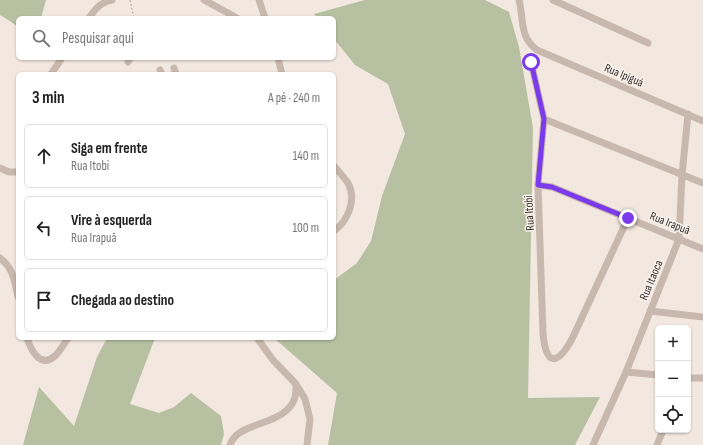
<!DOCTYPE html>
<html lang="pt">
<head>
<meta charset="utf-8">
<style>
	body { margin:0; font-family:"Sofia Sans Condensed",sans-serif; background:#f6f6f6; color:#222 }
	.controls { position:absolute; right:12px; bottom:12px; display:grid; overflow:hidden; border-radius:6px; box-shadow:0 1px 3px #0004 }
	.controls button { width:36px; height:36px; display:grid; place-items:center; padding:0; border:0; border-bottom:1px solid #e0e0e0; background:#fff; color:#222; font:20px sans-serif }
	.stop { position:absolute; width:12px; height:12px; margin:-9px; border:3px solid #7c3aed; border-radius:50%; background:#fff }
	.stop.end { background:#7c3aed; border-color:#fff; box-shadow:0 1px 4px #0008 }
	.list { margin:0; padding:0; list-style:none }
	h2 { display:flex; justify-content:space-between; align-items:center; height:52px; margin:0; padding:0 16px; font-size:17px }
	h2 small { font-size:13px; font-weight:400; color:#767676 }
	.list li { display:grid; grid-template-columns:26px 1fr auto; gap:12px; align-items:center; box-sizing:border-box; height:64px; margin:0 8px 8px; padding:0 8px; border:1px solid #e0e0e0; border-radius:6px }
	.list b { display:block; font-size:15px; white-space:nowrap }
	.list p { margin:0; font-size:13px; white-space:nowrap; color:#767676 }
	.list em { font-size:13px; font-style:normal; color:#767676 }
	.icon { flex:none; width:22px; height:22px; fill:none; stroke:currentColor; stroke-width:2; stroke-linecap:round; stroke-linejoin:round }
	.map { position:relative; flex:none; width:703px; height:445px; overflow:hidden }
	.search { position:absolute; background:#fff; box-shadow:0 1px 3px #0004; left:16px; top:16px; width:320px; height:44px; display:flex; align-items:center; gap:10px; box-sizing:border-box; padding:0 14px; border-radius:6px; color:#767676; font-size:15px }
	.panel { position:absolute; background:#fff; box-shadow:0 1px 3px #0004; left:16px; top:72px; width:320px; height:268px; border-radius:6px }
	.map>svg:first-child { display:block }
</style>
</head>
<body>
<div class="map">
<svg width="703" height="445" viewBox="0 0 703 445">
	<rect width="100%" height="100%" fill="#f2e8e0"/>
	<path fill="#b7c0a1" d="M0,0h46l-5,18h-23v9l-8,-6 -10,-6z
		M365,0h120l24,12 10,35 14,81 -5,270 72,-1 -25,48h-247l9,-52 -63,-55h60v-58l23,-17 14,-22 11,-45 23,-62 -17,-50 -33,-19 -21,-26v-21h-17l-3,-4z
		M107,338h48l-25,66 29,9 15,-6 17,-14 30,23 3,18 -3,11h-198l16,-58 35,39 23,-69z"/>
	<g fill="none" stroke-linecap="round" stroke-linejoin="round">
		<path stroke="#b5a297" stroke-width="1" stroke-dasharray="2 2" stroke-linecap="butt" d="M130,0l4,18"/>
		<path stroke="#c9b8ad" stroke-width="7" d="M204,0l33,18
			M259,0l6,18
			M519,0c5,19 0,37 18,50l166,71
			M553,0l95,43
			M89,18c6,-9 12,-16 23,-18
			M278,58l4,16
			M128,62l2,-4
			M531,62l13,57 -6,66 5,149c3,32 14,32 29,5l56,-121
			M174,68l2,6
			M160,70l2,4
			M51,74l11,-16
			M544,119l159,64
			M334,166c5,6 10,11 14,17 9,16 0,38 -14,48
			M0,168l9,4h9
			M538,185l14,2 151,62
			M0,258c14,11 14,22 18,39
			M650,311l53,6
			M27,338c4,12 13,31 28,18 5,-5 9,-12 13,-18
			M257,338l16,22 23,24 9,15 5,20 -3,26
			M626,372l32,3
			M688,378h15
			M230,445c7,-21 40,-19 57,-35 3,-3 7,-8 8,-13 1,-4 1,-8 1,-12
			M593,445l33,-73 53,-133 3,-64 6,-61
			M657,445l6,-15"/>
	</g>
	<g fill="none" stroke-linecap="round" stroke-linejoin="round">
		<path stroke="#7c3aed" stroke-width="5" d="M531,62l13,57 -6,66 14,2 76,31"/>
	</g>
	<g text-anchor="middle" stroke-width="3" stroke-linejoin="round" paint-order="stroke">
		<g font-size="12" fill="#382e2b" stroke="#f9f3ed">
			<text transform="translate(624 75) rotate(23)" y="4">Rua Ipiguá</text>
			<text transform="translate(529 213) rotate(-93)" y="4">Rua Itobi</text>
			<text transform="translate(670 223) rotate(22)" y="4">Rua Irapuã</text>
			<text transform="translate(651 280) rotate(-67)" y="4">Rua Itaoca</text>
		</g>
	</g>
</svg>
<div class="controls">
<button>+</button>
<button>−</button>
<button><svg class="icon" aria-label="locate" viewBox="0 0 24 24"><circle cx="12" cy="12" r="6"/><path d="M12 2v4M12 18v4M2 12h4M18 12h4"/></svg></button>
</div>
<div class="stop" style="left:531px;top:62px"></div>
<div class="stop end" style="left:628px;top:218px"></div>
<div class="search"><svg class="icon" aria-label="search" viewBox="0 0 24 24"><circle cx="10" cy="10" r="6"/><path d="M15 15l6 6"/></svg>Pesquisar aqui</div>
<section class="panel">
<h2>3 min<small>A pé · 240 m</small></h2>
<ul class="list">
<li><svg class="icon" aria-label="ahead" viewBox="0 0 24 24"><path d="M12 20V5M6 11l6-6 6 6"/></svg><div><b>Siga em frente</b><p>Rua Itobi</p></div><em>140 m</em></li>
<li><svg class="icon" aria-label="left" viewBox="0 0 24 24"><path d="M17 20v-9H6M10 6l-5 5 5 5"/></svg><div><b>Vire à esquerda</b><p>Rua Irapuã</p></div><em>100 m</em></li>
<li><svg class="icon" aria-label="arrive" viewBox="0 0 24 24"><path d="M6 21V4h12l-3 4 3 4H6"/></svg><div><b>Chegada ao destino</b></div></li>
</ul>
</section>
</div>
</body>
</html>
